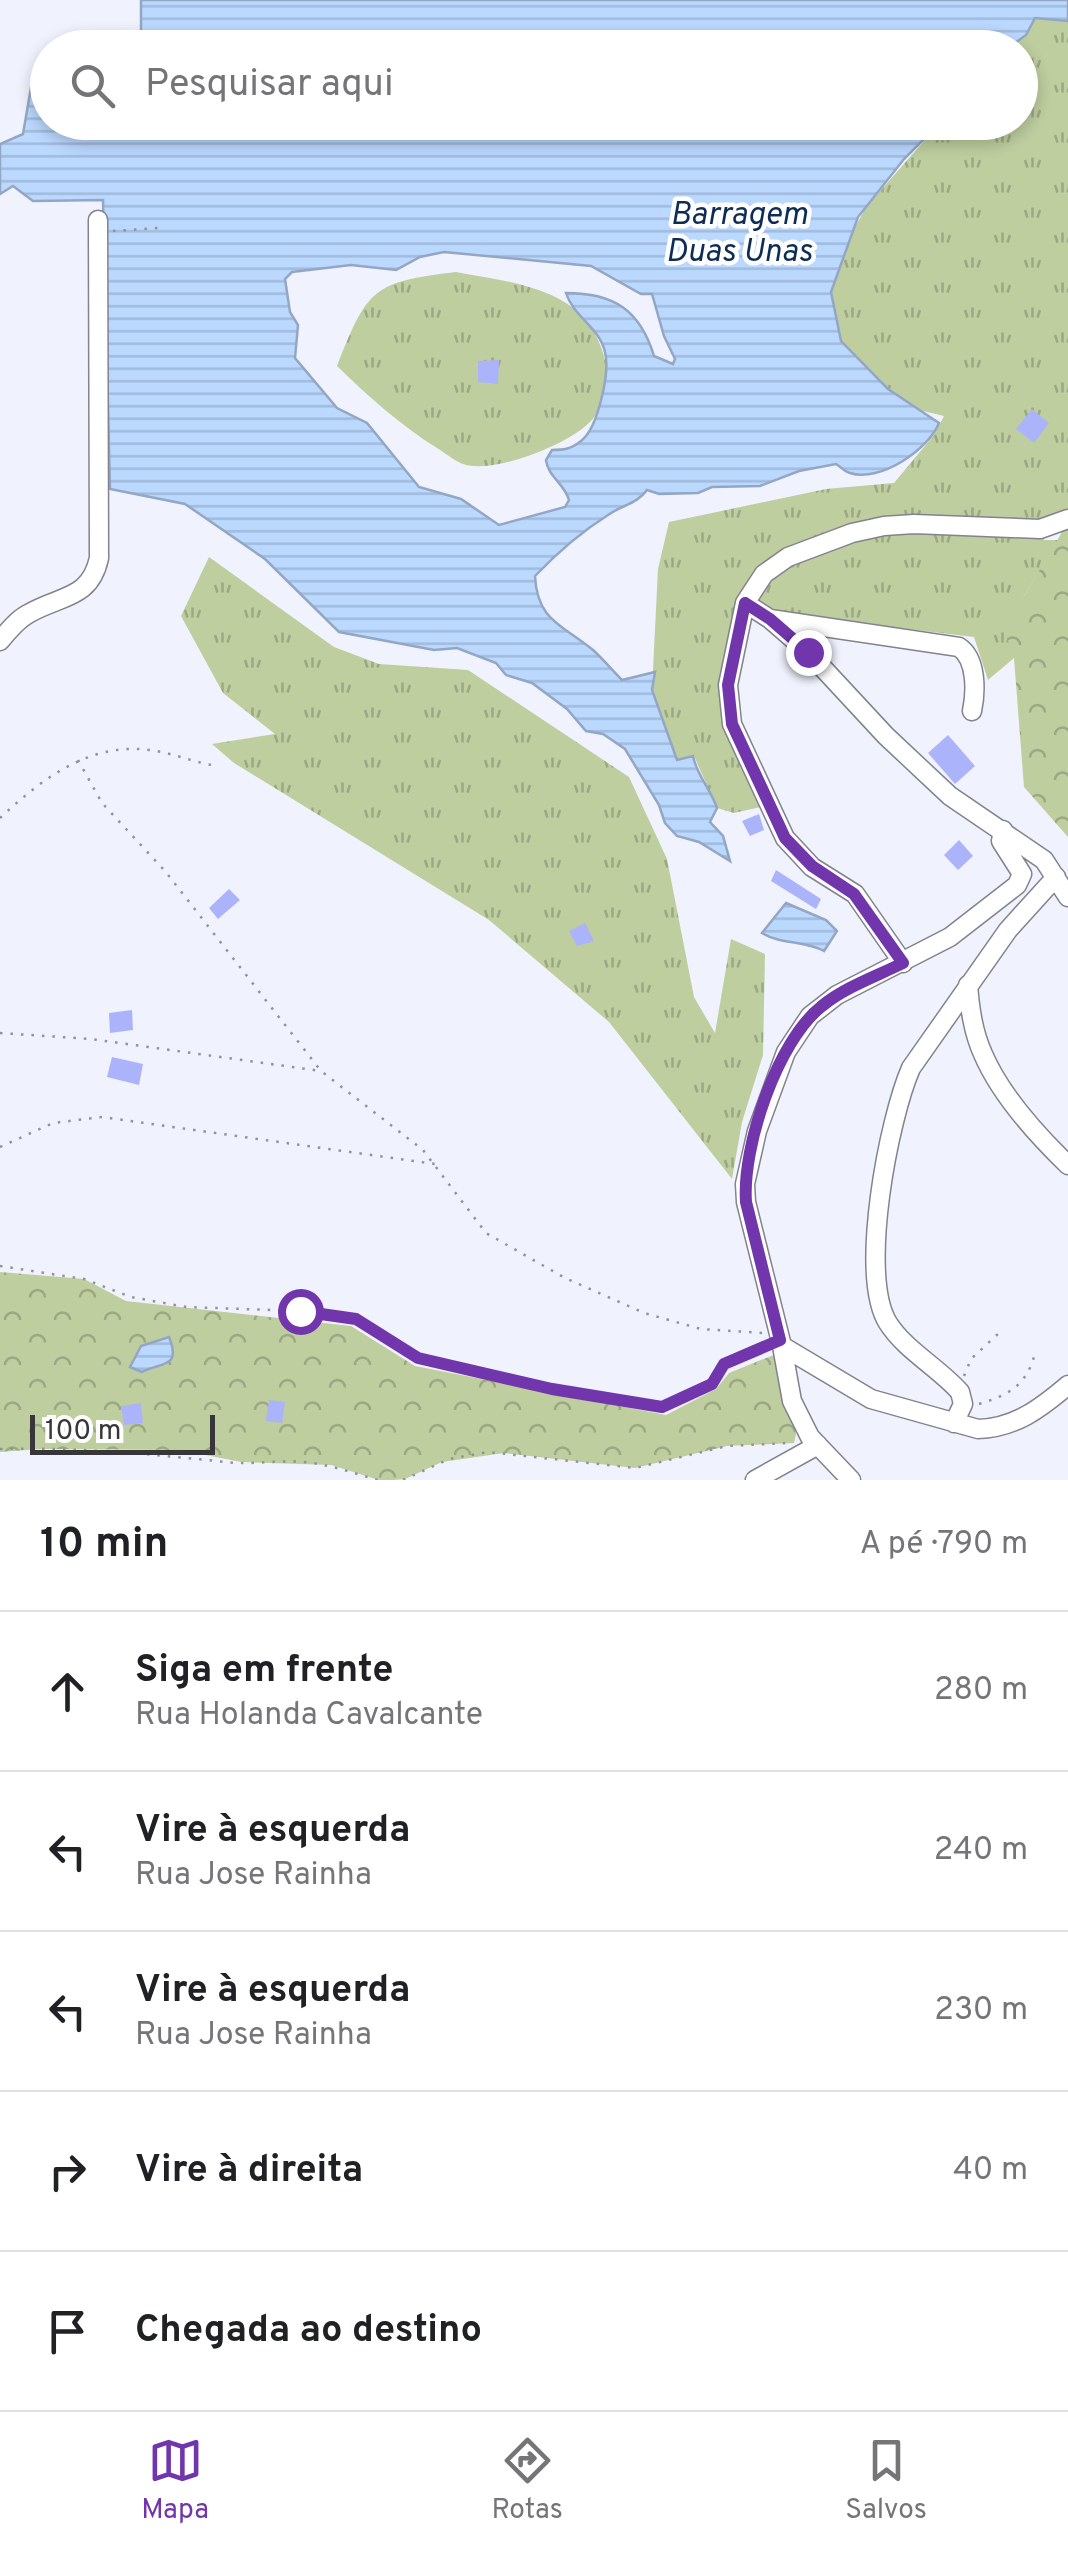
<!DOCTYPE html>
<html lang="pt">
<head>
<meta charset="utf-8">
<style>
	body { margin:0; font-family:Overpass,sans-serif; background:#f2f2f2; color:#202124 }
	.scale { position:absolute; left:30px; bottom:25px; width:185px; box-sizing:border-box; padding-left:10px; border:5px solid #36363b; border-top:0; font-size:28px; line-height:35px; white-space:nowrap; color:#36363b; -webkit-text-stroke:8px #fff; paint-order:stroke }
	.stop { position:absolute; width:30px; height:30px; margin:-22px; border:8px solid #7236ac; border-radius:50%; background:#fff }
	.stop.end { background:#7236ac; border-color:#fff; box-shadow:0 2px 10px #0008 }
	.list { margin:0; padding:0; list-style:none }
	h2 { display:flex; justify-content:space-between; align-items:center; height:130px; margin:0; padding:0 40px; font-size:42px }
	h2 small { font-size:32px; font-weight:400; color:#757577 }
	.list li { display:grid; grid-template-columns:65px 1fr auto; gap:30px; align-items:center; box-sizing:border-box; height:160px; padding:0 40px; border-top:2px solid #e0e0e0 }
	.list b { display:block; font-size:38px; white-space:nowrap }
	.list p { margin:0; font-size:32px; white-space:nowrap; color:#757577 }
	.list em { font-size:32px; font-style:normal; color:#757577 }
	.icon { flex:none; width:55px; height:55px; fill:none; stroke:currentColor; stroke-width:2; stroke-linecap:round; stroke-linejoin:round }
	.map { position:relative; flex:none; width:1068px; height:1480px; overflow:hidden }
	.search { position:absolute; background:#fff; box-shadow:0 5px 15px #0003; left:30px; right:30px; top:30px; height:110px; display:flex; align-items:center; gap:25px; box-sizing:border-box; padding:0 35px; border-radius:55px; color:#757577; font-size:38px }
	.sheet { height:930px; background:#fff }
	nav { display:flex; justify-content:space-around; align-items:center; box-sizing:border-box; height:140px; border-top:2px solid #e0e0e0; background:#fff; font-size:28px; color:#757577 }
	nav a { display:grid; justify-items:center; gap:5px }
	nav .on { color:#7236ac }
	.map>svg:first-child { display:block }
</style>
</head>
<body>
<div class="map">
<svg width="1068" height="1480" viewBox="0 0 1068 1480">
	<defs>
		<pattern id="grass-tufts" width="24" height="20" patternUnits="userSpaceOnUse" patternTransform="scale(2.5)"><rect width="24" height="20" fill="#bece9f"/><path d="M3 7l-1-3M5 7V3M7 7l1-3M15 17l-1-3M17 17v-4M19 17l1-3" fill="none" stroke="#9ba883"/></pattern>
		<pattern id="forest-crowns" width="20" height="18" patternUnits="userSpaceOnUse" patternTransform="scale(2.5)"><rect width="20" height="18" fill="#bece9f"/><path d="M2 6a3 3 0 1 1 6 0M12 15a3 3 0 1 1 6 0" fill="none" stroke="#9ba883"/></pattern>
		<pattern id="water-rules" width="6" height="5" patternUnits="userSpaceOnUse" patternTransform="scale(2.5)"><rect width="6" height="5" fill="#bbd8ff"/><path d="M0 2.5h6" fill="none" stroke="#a1badb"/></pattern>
	</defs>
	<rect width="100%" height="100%" fill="#f0f2fe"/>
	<path fill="url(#grass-tufts)" d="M1035,18l33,3v496l-25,15 1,8h14l-34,56 -10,62 -26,22 -14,-43 -200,-24 -27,-14 -19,109 36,62 5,35 -35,8 -17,-5 -23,-52 -16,5 -26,-71 6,-121 11,-47 157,-33 68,-6 40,-48 10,-19 -21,-5 -35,-22 -47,-48 -10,-49 22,-61 13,-24 74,-84 80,-1v-74l-12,-1 18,-12z
		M456,272c37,7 77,11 110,31 36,23 54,75 29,113 -17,26 -102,59 -132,48 -8,-3 -18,-11 -26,-16 -37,-23 -68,-51 -100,-82 31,-78 36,-84 119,-94z
		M209,557l125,90 45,17 89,6 161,107 38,82 27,138 21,36 16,-94 34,15 -2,101 -21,67 -10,57 -123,-157 -120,-102 -255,-157 -22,-19 63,-10 -52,-41 -42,-77z"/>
	<path fill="url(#forest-crowns)" d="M1068,522v315l-44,-50 -10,-129 -7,-20 17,-42z
		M0,1272l84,7 42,22 225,25 64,40 251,49 50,-26 13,-16 47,-19 20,80 -2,9 -67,3 -92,22 -131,-15 -62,9 -37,17 -11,1h-15l-48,-15 -90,-3 -61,-12 -139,-1 -41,3z"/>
	<path fill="url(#water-rules)" stroke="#93a7c4" stroke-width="2.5" fill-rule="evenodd" d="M141,0h927v21l-33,-3 -9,17 -18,13h-867z
		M47,68l1,54 892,1 -36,36 -46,58 -27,75 10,49 47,48 51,34c-10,26 -59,60 -89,50 -5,-1 -9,-6 -14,-9l-37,7 -39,15 -48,1 -14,6 -39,1 -12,-4c-10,14 -25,15 -39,25 -27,17 -51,38 -73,61 2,45 28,49 58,74 10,9 19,20 29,30l33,-8 -3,18 25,70 16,-4c4,20 17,32 24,52l-7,14 13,14 7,25 -31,-19 -22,-6 -12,-13 -6,-18 -34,-56 -22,-15 -17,-3 -19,-22 -35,-26 -26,-8 -10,-12 -39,-15 -23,2 -95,-18 -74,-73 -80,-55 -75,-15 -7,-289 -70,1 -20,-15 -13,8v-50l23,-10 11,-64zM444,252l147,14 50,28h11l12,42 11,23 -2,5 -19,-8c-14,-46 -40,-63 -88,-63 7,23 34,35 39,59 5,21 -7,76 -24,89 -10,8 -17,9 -29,9l-6,10c2,17 18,23 23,40l-4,7 -66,18 -38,-26 -42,-12 -52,-64 -30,-15 -42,-50 3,-33 -8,-13 -5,-33 7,-7 59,-7 45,5 24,-13z
		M786,903l40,17 11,11 -13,20c-20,-11 -42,-6 -62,-18z
		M169,1337c13,32 -9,25 -27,35l-12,-5 11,-21z"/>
	<path fill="#abb3fb" d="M499,360l-1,24 -20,-2v-21z
		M1032,409l17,14 -15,20 -18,-14z
		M948,735l27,31 -20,18 -27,-31z
		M759,814l5,16 -14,6 -8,-15z
		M959,840l14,16 -15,14 -14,-15z
		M776,870l45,29 -5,10 -45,-28z
		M229,889l11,11 -22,19 -9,-11z
		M585,923l9,18 -17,5 -8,-15z
		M132,1010l1,20 -23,3 -1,-20z
		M112,1057l31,7 -4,21 -32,-8z
		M269,1400l16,2 -3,21 -16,-2z
		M141,1403l2,20 -19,2 -3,-19z"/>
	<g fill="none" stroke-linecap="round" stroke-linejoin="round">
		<defs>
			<path id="minor" d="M745,603l25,16 189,28c18,12 17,45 13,64
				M770,619l38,33 78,84 64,60 94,64 24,37
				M0,641c8,-10 17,-21 28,-27 32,-19 62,-14 71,-56l-1,-338
				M903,963l-48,-69 -43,-27 -27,-29 -53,-114 -4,-39 17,-82 19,-29 24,-17 64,-24 32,-7 30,-2 126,5 28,-10
				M968,985c2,24 5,47 15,69 17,40 54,81 85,111
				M782,1346l89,53 107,30c37,-1 63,-21 90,-44
				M954,1423l9,-19 -3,-12c-21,-24 -55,-42 -72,-69 -30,-48 1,-205 23,-255l97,-138 48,-53
				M755,1480l63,-35
				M851,1480l-41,-43 -18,-36 -10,-55 -36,-144 -1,-18 12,-53 29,-79 24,-36 27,-21 113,-58 67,-52 5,-11 -21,-33 2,-11"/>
		</defs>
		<use href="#minor" stroke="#82838e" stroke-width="21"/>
		<path stroke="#91929a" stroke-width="2.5" stroke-dasharray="2.5 8" stroke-linecap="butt" d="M113,231l45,-3
			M78,760l24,43 63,68 156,200 102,79 63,83 79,45 79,35 57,16 62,4
			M0,818c42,-39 89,-76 150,-68 23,3 45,13 68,16
			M0,1033l91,6 230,32
			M0,1147l53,-24 49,-6 333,47
			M0,1266l84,13 47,18 55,10 114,4 56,8 61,39 135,31 110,18 50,-23 12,-20 42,-18
			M964,1376l7,-17 29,-27
			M979,1404c30,-9 48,-19 56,-51
			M0,1449c75,-2 151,5 225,13 26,3 52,-2 78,0 26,2 50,11 75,18
			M403,1480l46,-21 39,-7 147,16 92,-22 61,-3"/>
		<use href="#minor" stroke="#fff" stroke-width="18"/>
	</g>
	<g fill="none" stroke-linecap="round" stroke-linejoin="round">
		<path stroke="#7236ac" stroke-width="12" d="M300,1311l56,8 62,39 134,31 110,18 50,-23 12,-20 56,-24 -34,-138c-4,-55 31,-161 76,-196 23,-19 55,-30 81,-43l-49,-69 -42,-28 -27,-28 -53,-114 -4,-39 17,-82 25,16 38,33"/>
	</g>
	<g text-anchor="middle" stroke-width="9" stroke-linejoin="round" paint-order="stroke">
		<g font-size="32" font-style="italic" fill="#0d2d54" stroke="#fff">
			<text x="739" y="224">Barragem<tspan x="739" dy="37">Duas Unas</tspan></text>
		</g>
	</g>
</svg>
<div class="scale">100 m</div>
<div class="stop" style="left:300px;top:1311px"></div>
<div class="stop end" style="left:808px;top:652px"></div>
<div class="search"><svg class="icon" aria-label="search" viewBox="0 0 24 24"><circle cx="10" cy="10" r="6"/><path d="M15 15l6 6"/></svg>Pesquisar aqui</div>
</div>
<section class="sheet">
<h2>10 min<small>A pé · 790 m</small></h2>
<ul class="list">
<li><svg class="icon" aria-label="ahead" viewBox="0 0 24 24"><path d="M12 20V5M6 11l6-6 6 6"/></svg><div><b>Siga em frente</b><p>Rua Holanda Cavalcante</p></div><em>280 m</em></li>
<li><svg class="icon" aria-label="left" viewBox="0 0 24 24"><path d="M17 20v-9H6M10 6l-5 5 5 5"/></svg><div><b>Vire à esquerda</b><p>Rua Jose Rainha</p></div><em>240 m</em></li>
<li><svg class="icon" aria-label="left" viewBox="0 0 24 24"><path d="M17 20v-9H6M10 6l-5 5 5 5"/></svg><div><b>Vire à esquerda</b><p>Rua Jose Rainha</p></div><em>230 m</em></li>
<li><svg class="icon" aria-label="right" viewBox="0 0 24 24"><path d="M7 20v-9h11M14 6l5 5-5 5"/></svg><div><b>Vire à direita</b></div><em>40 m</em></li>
<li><svg class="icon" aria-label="arrive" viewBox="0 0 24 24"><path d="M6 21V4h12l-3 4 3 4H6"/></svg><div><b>Chegada ao destino</b></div></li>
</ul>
</section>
<nav>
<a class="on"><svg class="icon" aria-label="map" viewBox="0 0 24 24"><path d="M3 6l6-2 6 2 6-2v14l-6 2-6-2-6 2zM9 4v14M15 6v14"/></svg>Mapa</a>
<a><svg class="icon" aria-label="directions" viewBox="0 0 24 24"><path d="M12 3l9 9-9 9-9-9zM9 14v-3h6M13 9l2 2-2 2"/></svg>Rotas</a>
<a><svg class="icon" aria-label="saved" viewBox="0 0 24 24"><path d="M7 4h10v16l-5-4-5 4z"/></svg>Salvos</a>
</nav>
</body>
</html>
